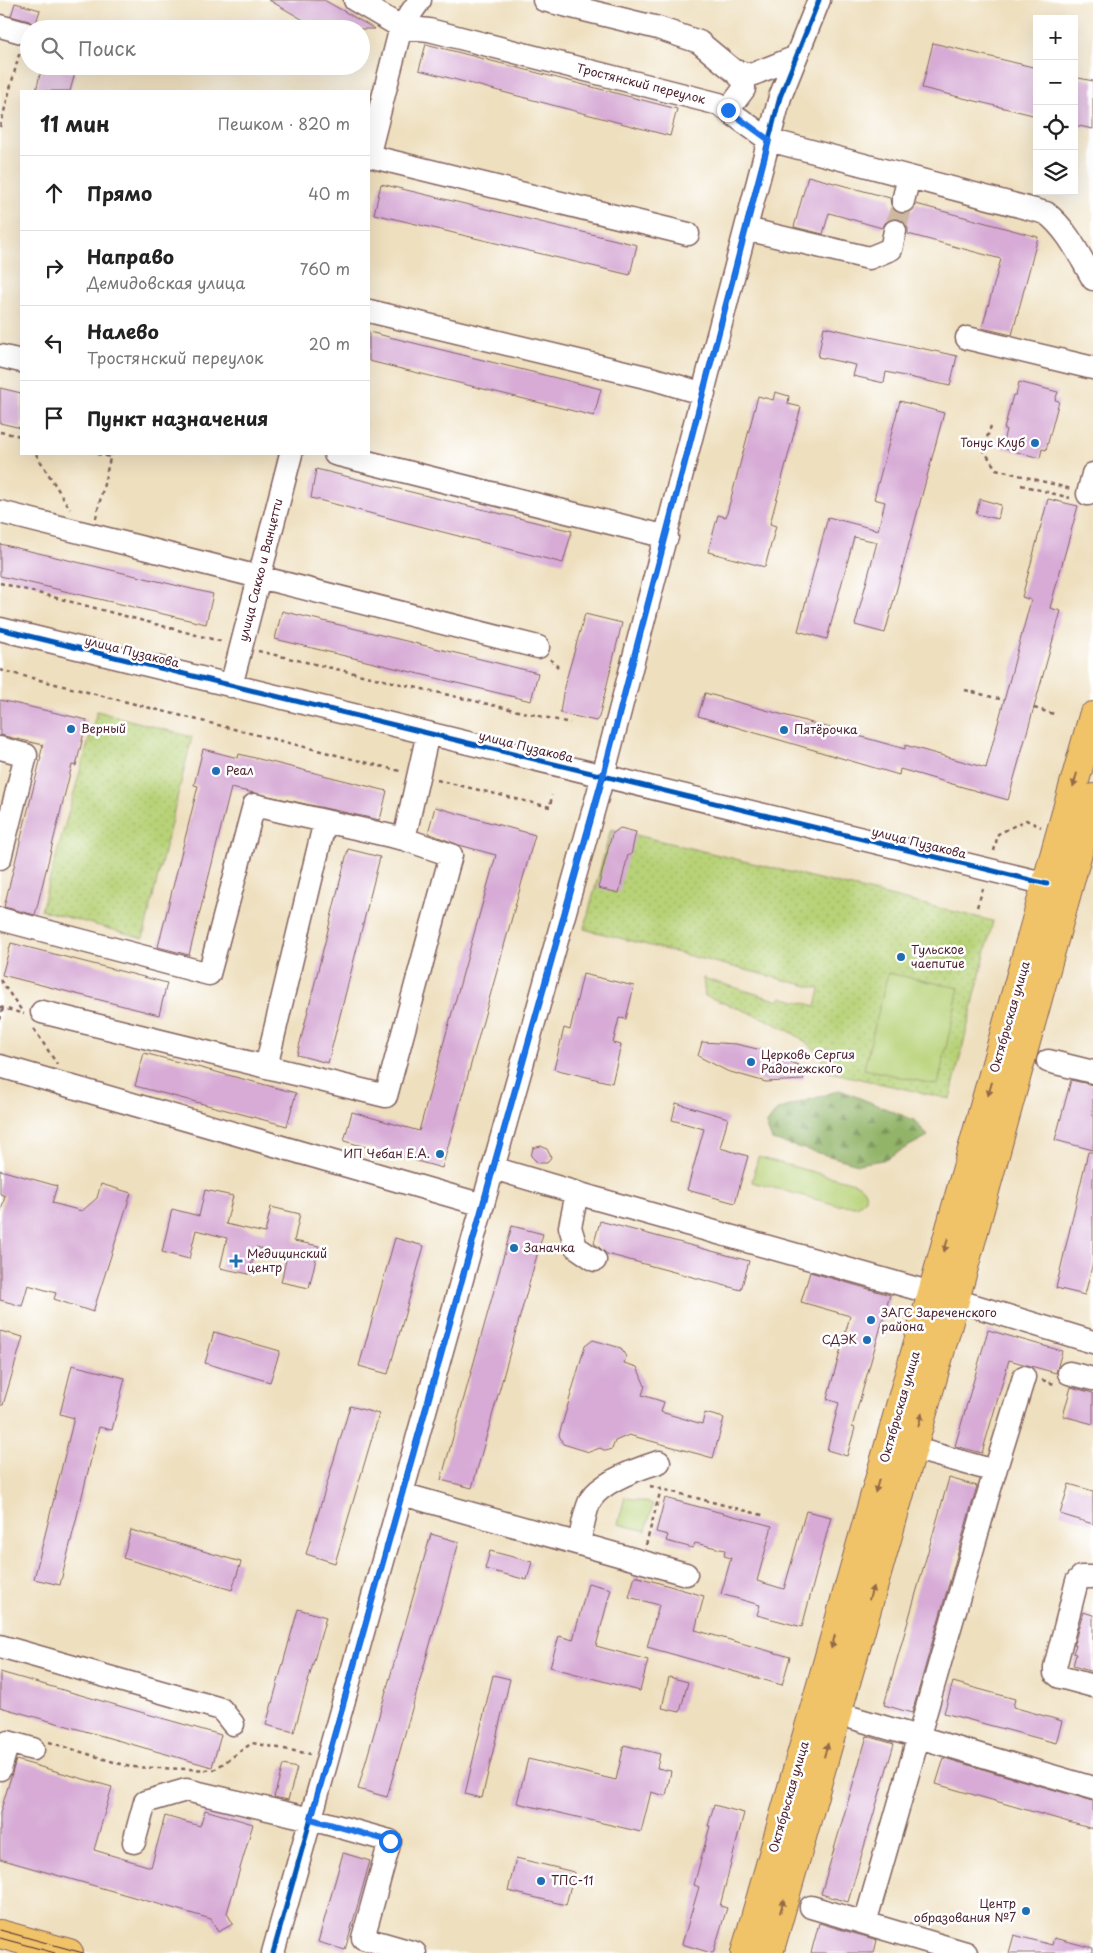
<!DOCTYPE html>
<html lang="ru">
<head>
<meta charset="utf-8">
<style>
	body { margin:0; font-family:"Playpen Sans",sans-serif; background:#f6f6f6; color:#222 }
	.controls { position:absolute; right:15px; top:15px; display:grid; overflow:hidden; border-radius:0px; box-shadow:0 5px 20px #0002 }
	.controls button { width:45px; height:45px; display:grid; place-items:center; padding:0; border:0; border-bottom:1px solid #e0e0e0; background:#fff; color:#222; font:25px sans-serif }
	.stop { position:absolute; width:15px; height:15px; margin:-11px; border:4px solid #1a73e8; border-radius:50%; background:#fff }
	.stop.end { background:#1a73e8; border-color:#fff; box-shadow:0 1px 5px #0008 }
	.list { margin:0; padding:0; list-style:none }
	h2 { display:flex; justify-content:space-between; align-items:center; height:65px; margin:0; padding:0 20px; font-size:21px }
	h2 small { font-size:16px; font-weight:400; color:#767676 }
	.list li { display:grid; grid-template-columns:32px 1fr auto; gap:15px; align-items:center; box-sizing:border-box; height:75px; padding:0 20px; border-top:1px solid #e0e0e0 }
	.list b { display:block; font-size:19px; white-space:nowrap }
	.list p { margin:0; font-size:16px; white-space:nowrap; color:#767676 }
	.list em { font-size:16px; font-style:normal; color:#767676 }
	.icon { flex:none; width:28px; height:28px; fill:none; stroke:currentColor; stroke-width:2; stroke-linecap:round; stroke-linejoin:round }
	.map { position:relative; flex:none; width:1093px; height:1953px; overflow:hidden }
	.search { position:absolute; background:#fff; box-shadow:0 5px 20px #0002; left:20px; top:20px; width:350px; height:55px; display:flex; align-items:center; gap:12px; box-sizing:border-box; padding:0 18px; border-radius:28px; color:#767676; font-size:19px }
	.panel { position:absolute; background:#fff; box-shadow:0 5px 20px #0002; left:20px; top:90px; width:350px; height:365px; border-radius:0px }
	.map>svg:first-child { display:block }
</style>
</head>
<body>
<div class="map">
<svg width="1093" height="1953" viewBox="0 0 1093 1953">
	<defs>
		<pattern id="grass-dots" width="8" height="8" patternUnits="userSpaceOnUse" patternTransform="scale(1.25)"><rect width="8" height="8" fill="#b7d277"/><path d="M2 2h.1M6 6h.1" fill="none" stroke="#9fb467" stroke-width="1.8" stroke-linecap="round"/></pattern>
		<pattern id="forest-firs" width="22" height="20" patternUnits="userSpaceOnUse" patternTransform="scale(1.25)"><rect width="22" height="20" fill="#91b468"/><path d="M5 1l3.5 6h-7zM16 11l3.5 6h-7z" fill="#789256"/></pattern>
	</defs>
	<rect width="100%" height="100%" fill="#fff"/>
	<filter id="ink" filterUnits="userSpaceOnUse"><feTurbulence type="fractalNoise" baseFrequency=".02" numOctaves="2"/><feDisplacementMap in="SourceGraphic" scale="10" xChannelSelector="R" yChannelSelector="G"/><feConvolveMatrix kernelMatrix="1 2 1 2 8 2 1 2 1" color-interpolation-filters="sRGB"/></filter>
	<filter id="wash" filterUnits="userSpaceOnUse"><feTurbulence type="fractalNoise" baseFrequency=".0096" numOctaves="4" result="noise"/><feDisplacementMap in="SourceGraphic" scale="20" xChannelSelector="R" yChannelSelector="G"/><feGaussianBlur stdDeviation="1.12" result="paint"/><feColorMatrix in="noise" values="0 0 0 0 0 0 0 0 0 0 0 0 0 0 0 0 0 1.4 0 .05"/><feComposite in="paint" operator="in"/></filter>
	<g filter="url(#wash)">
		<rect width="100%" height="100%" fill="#eedfbe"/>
		<path fill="url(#grass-dots)" stroke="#807851" d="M97,711l95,26 -49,201 -102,-28z
			M611,829l382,92 -43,178 -121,-27c-3,-5 -6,-13 -9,-17 -25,-29 -81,-46 -115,-59l-2,-18 77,23 1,-4 35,9 4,-17 -236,-60z"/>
		<path fill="url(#forest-firs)" stroke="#6e6a4a" d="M840,1090l74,30 14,16 -45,24 -25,4 -86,-24 -6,-15 11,-15z"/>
		<path fill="#b7d277" stroke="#807851" d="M888,973l71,15 -21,97 -74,-16z
			M758,1157l96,26c8,3 13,8 11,17l-8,6 -20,-1 -85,-23z
			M625,1497l28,7 -7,27 -28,-7z"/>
		<g id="blocks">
			<path fill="#d7abd6" d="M269,0h55l51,29h-56z
				M15,3l25,7 -5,16 -6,-5 -18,-5z
				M933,43l104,25v48l-115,-28z
				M426,44l251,65 -7,27 -251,-66z
				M42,66l33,7 -5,18h-34z
				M1074,77l19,4v48l-19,-4z
				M808,176l82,22 1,7 3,5 5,4 8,-1 6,-3 3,-6 122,33 -26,98 -30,-7 19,-69 -93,-25v-6l-4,-6 -7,-4 -6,1 -5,3 -4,6 -53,-15 -6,21 -29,-7z
				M381,184l256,61 -7,30 -256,-61z
				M824,327l133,29 -7,30 -64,-14 -2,11 -31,-7 3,-11 -38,-8z
				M369,332l232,57 -7,27 -225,-55z
				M1019,382l39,10 -3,8 4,1 -13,49 -4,-1 -2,9 -38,-10 4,-19h-2l9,-34h3z
				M0,388l21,5v35l-21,-5z
				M775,392l14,4 -1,8 13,3 -31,117 6,2 -11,41 -57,-15 10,-37 8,2 32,-121 15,4z
				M900,401l44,12 -59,220 -30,-8 22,-83 -23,-5 -27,102 -29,-8 30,-114 50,13 7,-28 -11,-3z
				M316,469l256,62 -9,32 -252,-65z
				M980,499l21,6 -3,14 -22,-5z
				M1048,499l30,7 -28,102 11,3 -53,189 -108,-31 -1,6 -201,-59 7,-23 200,56v-4l81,23 45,-168 -9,-3z
				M0,544l213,50 -7,30 -206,-48z
				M282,611l256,62 -7,28 -256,-62z
				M585,614l37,9 -23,94 -3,4 -36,-8 4,-26z
				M0,700l87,20 -11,46 -4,-1 -37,150 -31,-8 37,-150h-1l3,-12 -43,-10z
				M203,749l35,9 1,-4 148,37 -7,29 -149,-32 -42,167 -31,-8 40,-161 -4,-1z
				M435,807l100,28 -93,333 -98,-27 8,-29 67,19 77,-276 -37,-10 -31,-12z
				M620,828l16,4 -5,23h-3l-9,38 -21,-5 14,-54z
				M348,849l32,8 -52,206 -31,-8z
				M11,943l156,40 -8,32 -157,-40z
				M583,974l51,12 -8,33 -7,-1 -6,25 8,2 -9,38 -58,-14 10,-41 6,2z
				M702,1042l34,2 34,8 36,17 -3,11 -37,2 -39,-11 -29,-15z
				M144,1053l152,40 -9,33 -152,-40z
				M1071,1080l22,5v65l-38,-10z
				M676,1103l52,15 -8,30 28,8 -13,47 -48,-13 17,-61 -32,-9z
				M541,1146l6,3 4,8 -4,6h-9l-7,-7 2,-8z
				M1088,1152h5v110l-8,33 -29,-7z
				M0,1170l57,16 -5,17 30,8 15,-13 4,-14 30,9 -38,119 -39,-13 2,-6 -28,-8 -6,21 -22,-6v-85l5,-19 -5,-2z
				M205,1190l28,6 -7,28 39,9 6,-26 29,7 -6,27 25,5 -10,42 -28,-6 6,-27 -31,-8 -7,27 -29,-6 7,-30 -31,-8 -7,29 -27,-7 10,-43 27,7z
				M600,1221l149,40 -8,29 -134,-36 -13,-11z
				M512,1226l31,8 -71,254 -31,-8z
				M395,1238l29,8 -36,128 -29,-8z
				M810,1272l80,23 -38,132 3,1 -8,28 -20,-6 12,-47 -12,-4 23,-83 -49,-14z
				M988,1330l74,21 -6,22 -47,-13 -27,93 -27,-7z
				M0,1331l23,6 -20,68h-3z
				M214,1332l66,19 -10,31 -65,-19z
				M593,1340l28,8 5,9 -2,6 13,4 8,19 -3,9 22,7 -3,10 41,12 3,-11 19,5 -11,40 -84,-23 -14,6 -3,8 -6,2 -6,-3 -11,4 -26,-8 -4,-9 26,-89z
				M72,1365l53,13 -13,52 -13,-3 -39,158 -26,-6 40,-161 -14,-4z
				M1071,1387l22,6v31l-30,-8z
				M350,1406l29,8 -44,149 -29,-9z
				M949,1478l28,8 -65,227 -28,-8z
				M1069,1484l24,7v33l-33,-10z
				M665,1498l107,28 -15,55 27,8 22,-78 25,6 -29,110 -45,-12 3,-10 -39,-11 10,-36 -7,-2 1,-6 -30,-7 -2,5 -27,-7 2,-6 -12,-3z
				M131,1530l110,32 -9,28 -109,-32z
				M431,1534l28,8 -72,255 -29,-8z
				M490,1551l42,11 -5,18 -42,-11z
				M635,1576l69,20 -9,34 95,27 -8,28 -135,-38 12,-42 -30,-8z
				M588,1583l23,6 -15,57 52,14 -8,31 -90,-24 9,-31 14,4z
				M298,1609l28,8 -32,115 -28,-7z
				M1083,1612l10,3v57l-20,-6 3,-12 -3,-1 3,-8 -2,-1z
				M0,1672l221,63 -9,32 -212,-60z
				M493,1675l17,4 -28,119 -17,-4z
				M669,1677l19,5 -8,30 -18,-4z
				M953,1682l62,17 -2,8 49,14 -6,22 -112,-30z
				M867,1736l27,8 -46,158 -27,-8z
				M624,1745l36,9 -3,14 14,3 -5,25 -15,-4 -10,40 -124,-29 11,-44 88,21z
				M944,1758l149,43v28l-157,-45z
				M16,1760l96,27 -18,63 57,17 14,-51 35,10 5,-16 48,14 -26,89 6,11 -15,8 -7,-13 -211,-60v-46z
				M283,1765l14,3 -9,32 -14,-3z
				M714,1805l30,8 -24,93 7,2 -14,45h-2l-29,-9 17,-57 -5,-2 16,-59h-2z
				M343,1853l27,8 -25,89 -27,-8z
				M516,1858l58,14 -8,33 -58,-14z
				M819,1923l58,17 -3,13h-63z
				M1014,1935l38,10 2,-7 39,10v5h-84z"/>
		</g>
	</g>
	<g filter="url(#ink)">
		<use href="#blocks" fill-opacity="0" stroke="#83625e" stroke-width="1"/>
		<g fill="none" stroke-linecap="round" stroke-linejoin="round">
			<path stroke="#cdb9a1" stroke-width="22" stroke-dasharray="22 11" stroke-linecap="butt" d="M895,231l8,-30"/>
			<defs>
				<path id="minor" d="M355,0l46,27 28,3 290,74 50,36 277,73c22,17 33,42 47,66
					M544,0l114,28 41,14 35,29 17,4 45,-18
					M0,26l25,7
					M728,110l16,-21v-8l-10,-10
					M369,153l32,-126 19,-27
					M369,156l319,78
					M903,201l6,-24
					M746,229l123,29 22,-9 4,-18
					M369,311l285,68 50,15
					M967,338l126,30
					M0,356l21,5
					M335,454l332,83
					M1088,494l5,-20
					M0,512l538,135
					M0,629l1047,255
					M231,686l60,-232
					M0,748l26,7 -26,103
					M0,919l209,55 45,-169 150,34
					M42,1012l344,84 65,-241 -47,-16 24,-106
					M1048,1061l45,11
					M0,1066l483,139
					M266,1067l59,-246
					M493,1168l101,30 338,95
					M577,1193l-7,34 6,20 19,13
					M955,1300l138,42
					M1069,1373l24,6
					M995,1471l29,-94
					M402,1494l284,80
					M579,1543c3,-12 6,-34 12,-44 12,-18 49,-31 68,-37
					M1093,1577h-12l-4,4 -22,86v6l5,4 33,9
					M0,1646l221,63 12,15
					M836,1713l257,75
					M0,1769l8,-27 25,7
					M134,1842l11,-40 41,-12 125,29 79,22 -27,97 52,15
					M811,1907l155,46
					M865,1923l130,-452 -83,-23
					M273,1953l330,-1177 177,-679 39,-97"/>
				<path id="major" d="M0,1934l69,19
					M745,1953l187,-660 161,-577
					M769,1953l186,-653 138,-502"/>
			</defs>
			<use href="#minor" stroke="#83625e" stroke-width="25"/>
			<use href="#major" stroke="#83625e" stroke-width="30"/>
			<path stroke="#83625e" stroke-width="2.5" stroke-dasharray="4 4" stroke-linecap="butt" d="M0,127l20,-76
				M991,426l-8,23 13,20 75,20
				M0,432l21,4
				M36,454l34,55
				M97,454l13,3
				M1021,485l49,13
				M96,518l15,-64
				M0,583l223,59
				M258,651l312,72
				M550,659l8,8
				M0,670l400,101
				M965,690l39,10
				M1034,708l20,6
				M437,780l113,27 2,-12
				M994,851l4,-17 28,-14 15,7
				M977,907l6,-18
				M0,980l22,31
				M0,1007l24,7
				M0,1020l3,-12
				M34,1029l23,35
				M1042,1380l12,4
				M650,1486l116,30
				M646,1545l15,-56
				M49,1742l81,25 84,3 38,-27 58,11"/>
			<use href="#minor" stroke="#fff" stroke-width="22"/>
			<use href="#major" stroke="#f0c369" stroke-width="28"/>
			<path stroke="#4a1f2b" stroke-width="1" d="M0,1930l83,23
				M0,1938l55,15"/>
			<defs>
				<path id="cycleway" d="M0,629l1047,255
					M273,1953l330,-1177 177,-679 39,-97"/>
			</defs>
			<use href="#cycleway" stroke="#fff" stroke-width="8"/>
			<use href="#cycleway" stroke="#0057b8" stroke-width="5"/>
		</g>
		<defs><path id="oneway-solid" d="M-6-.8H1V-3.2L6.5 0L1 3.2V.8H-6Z" transform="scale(1.25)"/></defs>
		<g fill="#956947">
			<use href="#oneway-solid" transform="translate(1075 780) rotate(106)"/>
			<use href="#oneway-solid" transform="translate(990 1089) rotate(106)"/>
			<use href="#oneway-solid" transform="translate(946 1245) rotate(106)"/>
			<use href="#oneway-solid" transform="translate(920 1420) rotate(-74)"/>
			<use href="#oneway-solid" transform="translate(877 1486) rotate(106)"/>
			<use href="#oneway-solid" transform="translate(871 1593) rotate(-74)"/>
			<use href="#oneway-solid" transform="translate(833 1642) rotate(106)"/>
			<use href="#oneway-solid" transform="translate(826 1750) rotate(-74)"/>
			<use href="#oneway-solid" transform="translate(782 1906) rotate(-74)"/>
		</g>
	</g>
	<g fill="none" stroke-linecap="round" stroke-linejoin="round" filter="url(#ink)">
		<path stroke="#1a73e8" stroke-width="6" d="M390,1841l-79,-22 292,-1043 166,-636 -41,-30"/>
	</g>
	<g fill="#1f6fb2" stroke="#fff" stroke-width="2">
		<circle cx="1035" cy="443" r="5"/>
		<circle cx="71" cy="729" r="5"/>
		<circle cx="784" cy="730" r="5"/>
		<circle cx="216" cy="771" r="5"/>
		<circle cx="901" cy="957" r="5"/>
		<circle cx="751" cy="1062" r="5"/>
		<circle cx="440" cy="1154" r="5"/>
		<circle cx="514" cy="1248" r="5"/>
		<path d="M233.5 1253.5h5v5h5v5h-5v5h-5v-5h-5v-5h5z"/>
		<circle cx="871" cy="1320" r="5"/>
		<circle cx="867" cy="1340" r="5"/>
		<circle cx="541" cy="1881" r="5"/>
		<circle cx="1026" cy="1911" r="5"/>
	</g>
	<g text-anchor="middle" stroke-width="5" stroke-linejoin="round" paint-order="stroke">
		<g font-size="12" fill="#4a1f2b" stroke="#fff">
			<text transform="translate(641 84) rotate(14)" y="4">Тростянский переулок</text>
			<text transform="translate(261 570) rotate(-76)" y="4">улица Сакко и Ванцетти</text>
			<text transform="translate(132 652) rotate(14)" y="4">улица Пузакова</text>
			<text transform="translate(526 747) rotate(14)" y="4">улица Пузакова</text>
			<text transform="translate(919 843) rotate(14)" y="4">улица Пузакова</text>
			<text transform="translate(1010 1017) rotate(-74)" y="4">Октябрьская улица</text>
			<text transform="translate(900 1407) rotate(-74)" y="4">Октябрьская улица</text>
			<text transform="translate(789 1797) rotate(-74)" y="4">Октябрьская улица</text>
		</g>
		<g font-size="12" fill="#4a1f2b" stroke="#fff" text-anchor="start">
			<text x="1025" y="447" text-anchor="end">Тонус Клуб</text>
			<text x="81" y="733">Верный</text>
			<text x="794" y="734">Пятёрочка</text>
			<text x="226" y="775">Реал</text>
			<text x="911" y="954">Тульское<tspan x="911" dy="14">чаепитие</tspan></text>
			<text x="761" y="1059">Церковь Сергия<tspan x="761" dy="14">Радонежского</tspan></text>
			<text x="430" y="1158" text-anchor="end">ИП Чебан Е.А.</text>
			<text x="524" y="1252">Заначка</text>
			<text x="247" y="1258">Медицинский<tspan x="247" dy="14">центр</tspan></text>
			<text x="881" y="1317">ЗАГС Зареченского<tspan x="881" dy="14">района</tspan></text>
			<text x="857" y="1344" text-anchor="end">СДЭК</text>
			<text x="551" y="1885">ТПС-11</text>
			<text x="1016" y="1908" text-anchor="end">Центр<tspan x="1016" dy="14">образования №7</tspan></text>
		</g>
	</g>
</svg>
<div class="controls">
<button>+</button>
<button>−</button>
<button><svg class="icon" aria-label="locate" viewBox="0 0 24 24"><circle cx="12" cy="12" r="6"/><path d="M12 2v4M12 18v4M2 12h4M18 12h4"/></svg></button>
<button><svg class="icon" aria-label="layers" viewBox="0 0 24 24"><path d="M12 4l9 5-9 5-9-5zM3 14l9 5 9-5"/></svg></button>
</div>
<div class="stop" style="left:390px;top:1841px"></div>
<div class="stop end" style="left:728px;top:110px"></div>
<div class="search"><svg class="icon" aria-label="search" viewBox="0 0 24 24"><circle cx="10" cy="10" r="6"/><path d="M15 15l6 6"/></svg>Поиск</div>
<section class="panel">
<h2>11 мин<small>Пешком · 820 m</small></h2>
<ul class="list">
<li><svg class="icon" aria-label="ahead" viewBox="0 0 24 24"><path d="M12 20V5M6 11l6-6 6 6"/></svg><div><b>Прямо</b></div><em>40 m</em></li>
<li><svg class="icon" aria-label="right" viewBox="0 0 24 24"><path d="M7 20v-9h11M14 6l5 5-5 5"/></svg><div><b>Направо</b><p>Демидовская улица</p></div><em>760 m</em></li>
<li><svg class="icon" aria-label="left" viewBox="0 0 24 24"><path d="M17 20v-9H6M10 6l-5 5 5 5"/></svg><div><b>Налево</b><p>Тростянский переулок</p></div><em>20 m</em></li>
<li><svg class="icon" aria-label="arrive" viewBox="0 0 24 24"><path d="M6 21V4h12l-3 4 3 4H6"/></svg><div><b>Пункт назначения</b></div></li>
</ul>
</section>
</div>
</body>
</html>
